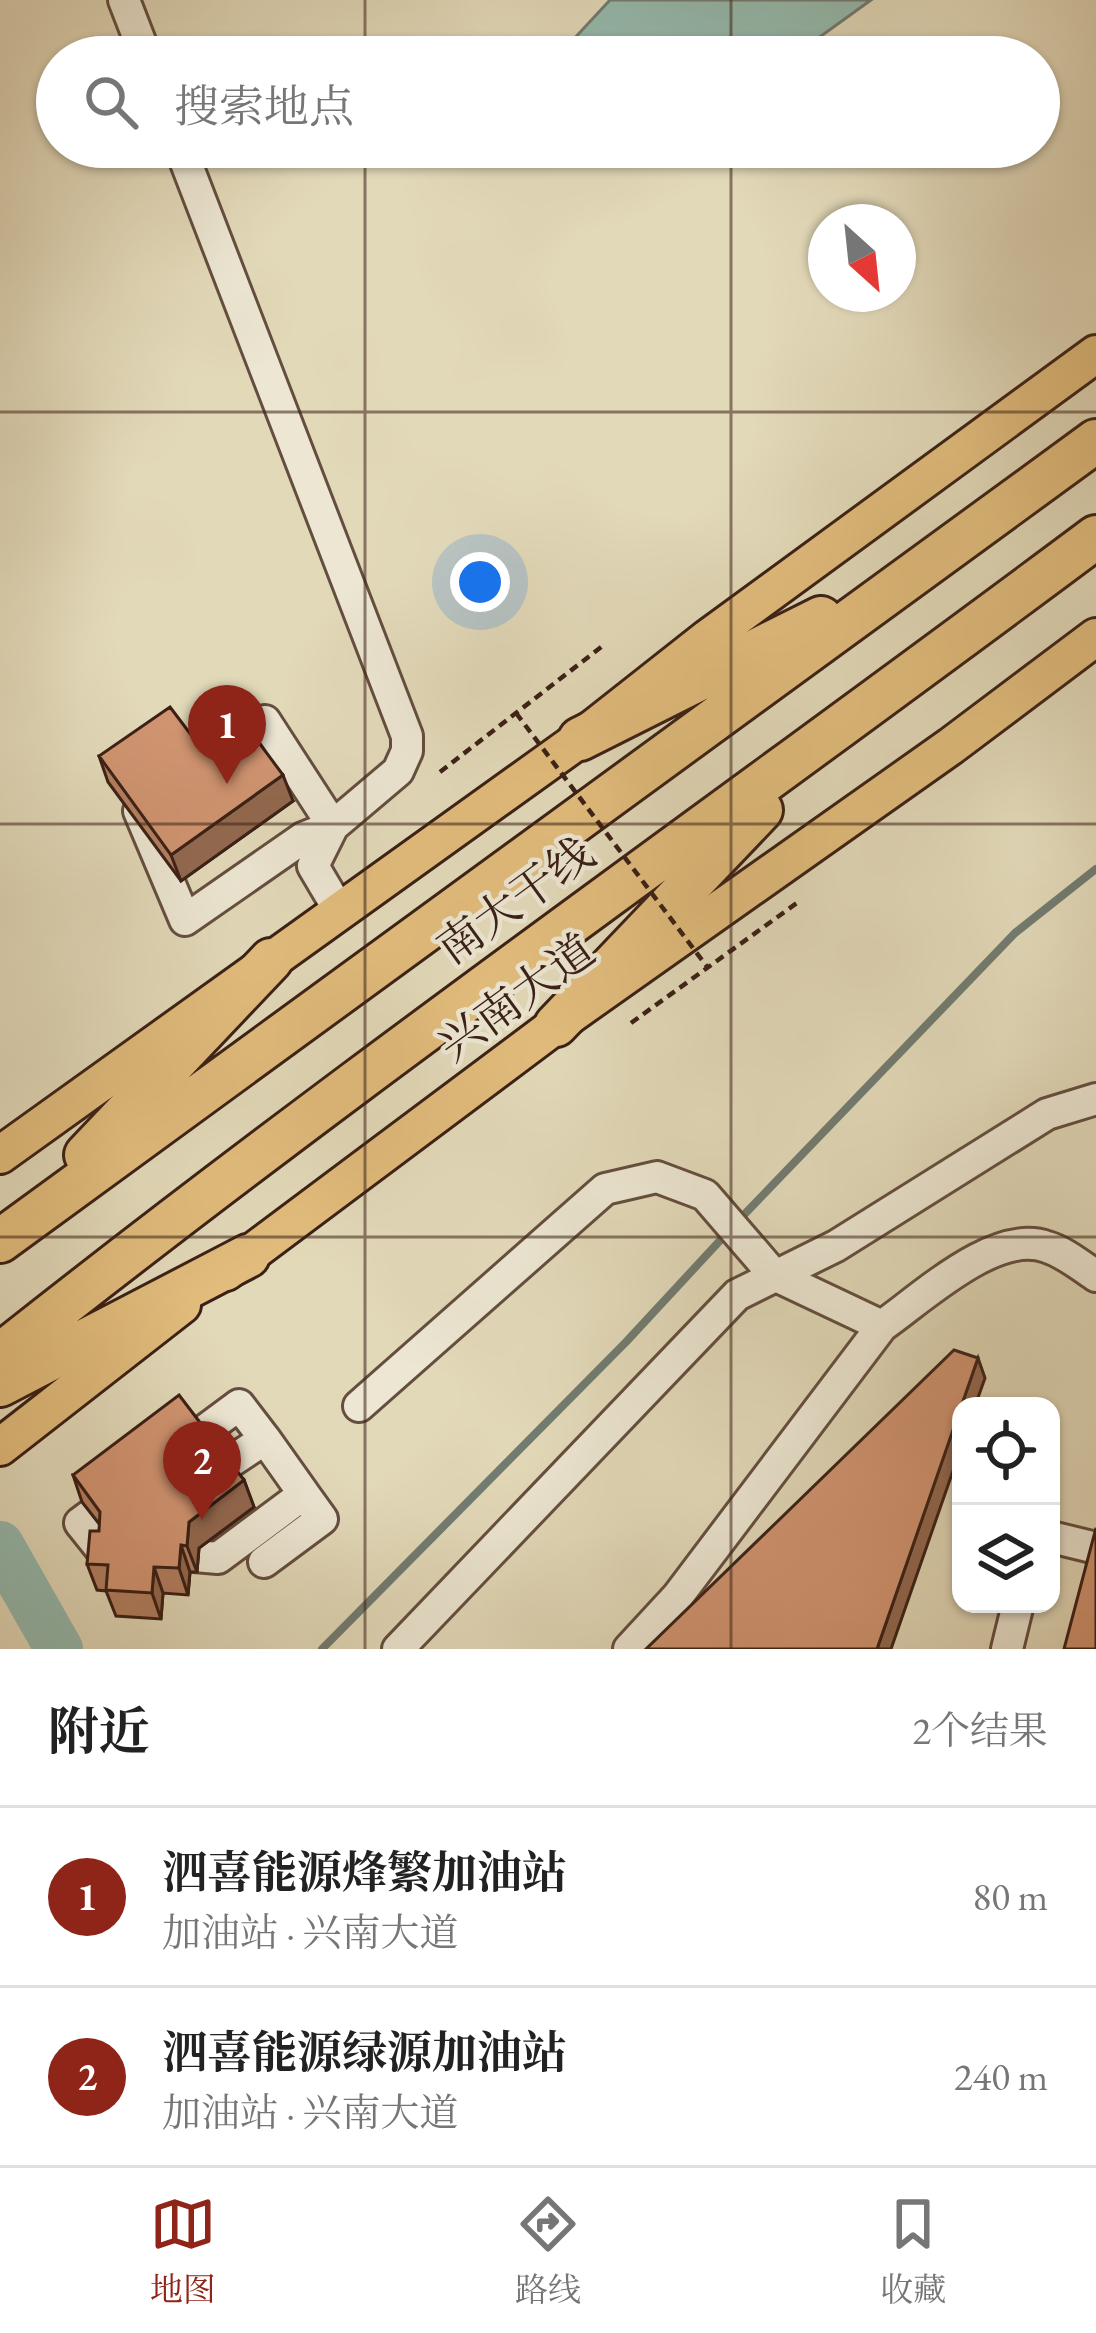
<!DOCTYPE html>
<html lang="zh">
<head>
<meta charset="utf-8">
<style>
	body { margin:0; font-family:"EB Garamond","Noto Serif SC",serif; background:#f6f6f6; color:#222 }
	.controls { position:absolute; right:36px; bottom:36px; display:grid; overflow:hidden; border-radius:24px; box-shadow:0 3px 9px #0004 }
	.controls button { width:108px; height:108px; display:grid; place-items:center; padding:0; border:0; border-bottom:3px solid #e0e0e0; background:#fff; color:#222; font:60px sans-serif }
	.compass { position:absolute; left:808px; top:204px; width:108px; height:108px; border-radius:50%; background:#fff; box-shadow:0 3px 9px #0004; rotate:153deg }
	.you { position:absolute; left:480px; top:582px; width:42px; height:42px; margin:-30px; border:9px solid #fff; border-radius:50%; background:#1a73e8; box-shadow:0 0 0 18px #1a73e833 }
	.badge { display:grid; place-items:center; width:78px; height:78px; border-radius:50%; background:#8f2418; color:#fff; font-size:39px; font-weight:700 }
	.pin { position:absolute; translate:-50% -99px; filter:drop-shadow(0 3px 6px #0008) }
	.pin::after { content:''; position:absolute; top:63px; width:42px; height:36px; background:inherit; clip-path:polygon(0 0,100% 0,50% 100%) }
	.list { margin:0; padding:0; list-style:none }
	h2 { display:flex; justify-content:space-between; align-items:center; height:156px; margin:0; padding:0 48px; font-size:51px }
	h2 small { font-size:39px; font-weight:400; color:#767676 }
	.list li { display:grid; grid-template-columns:78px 1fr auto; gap:36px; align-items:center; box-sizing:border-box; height:180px; padding:0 48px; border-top:3px solid #e0e0e0 }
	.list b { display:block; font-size:45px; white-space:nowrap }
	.list p { margin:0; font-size:39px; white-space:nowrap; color:#767676 }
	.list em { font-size:39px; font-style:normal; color:#767676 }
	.icon { flex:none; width:66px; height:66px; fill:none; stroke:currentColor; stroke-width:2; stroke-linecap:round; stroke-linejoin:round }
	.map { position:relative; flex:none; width:1096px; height:1649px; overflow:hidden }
	.search { position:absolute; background:#fff; box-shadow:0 3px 9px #0004; left:36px; right:36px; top:36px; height:132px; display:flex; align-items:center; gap:30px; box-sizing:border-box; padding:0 42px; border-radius:66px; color:#767676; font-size:45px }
	.sheet { height:516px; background:#fff }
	nav { display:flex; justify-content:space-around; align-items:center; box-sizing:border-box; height:168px; border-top:3px solid #e0e0e0; background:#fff; font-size:33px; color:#767676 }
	nav a { display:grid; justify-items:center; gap:6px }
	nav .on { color:#8f2418 }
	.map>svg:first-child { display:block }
</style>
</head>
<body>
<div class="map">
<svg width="1096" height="1649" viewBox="0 0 1096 1649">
	<rect width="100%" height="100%" fill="#e2d9b9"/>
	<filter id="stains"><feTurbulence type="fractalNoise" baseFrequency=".00167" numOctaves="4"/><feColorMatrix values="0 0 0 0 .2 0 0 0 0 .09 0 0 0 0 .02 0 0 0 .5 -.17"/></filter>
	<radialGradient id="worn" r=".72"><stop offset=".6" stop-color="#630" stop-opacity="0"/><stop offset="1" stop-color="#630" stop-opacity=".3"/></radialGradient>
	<path fill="#95baae" stroke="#717c71" stroke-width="3" d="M610,0h261l-79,57h-227l6,-15z"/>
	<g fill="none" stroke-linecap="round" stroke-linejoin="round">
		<path stroke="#717c71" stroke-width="8" d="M737,1222l278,-289 81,-64
			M322,1649l304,-307 101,-109"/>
		<path stroke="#95baae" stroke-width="48" d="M0,1545l59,104"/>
		<defs>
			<path id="minor" d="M124,0l22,57
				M219,750l46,-29 68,105
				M147,805l-8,6 46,109 118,-82 30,-12 65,-55 9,-20v-15l-227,-589
				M333,826l-20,40 26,44
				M882,1326c40,-28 114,-98 165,-79 17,5 34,19 49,29
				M239,1405l26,34 -165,109 -20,-25z
				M359,1406l246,-217 52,-12 48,18 69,80 108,51 -205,271 -48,52
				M1051,1537l45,11
				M159,1553l59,5 86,-64 -39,-55
				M264,1562l58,-43 -18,-25
				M398,1649l339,-354 99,-49 211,-132 49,-15
				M1007,1649l11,-45"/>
			<path id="major" d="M0,1155l580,-416 128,-101 388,-284
				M226,1272l330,-247 395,-279 145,-109
				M0,1447l182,-142"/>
			<path id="highway" d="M580,739l241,-121
				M556,1025l205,-215
				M86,1155l185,-195
				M0,1241l1096,-800
				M0,1355c357,-283 731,-545 1096,-818
				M0,1385l248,-129"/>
		</defs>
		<use href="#minor" stroke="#644e3f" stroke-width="36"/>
		<use href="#major" stroke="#3a2016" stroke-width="42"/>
		<use href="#highway" stroke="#3a2016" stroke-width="48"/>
		<path stroke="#3a2016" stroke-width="4.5" stroke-dasharray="9 6" stroke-linecap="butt" d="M440,772l165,-128
			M631,1023l170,-123"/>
		<use href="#minor" stroke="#ece6d2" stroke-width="30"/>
		<use href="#major" stroke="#e1bc7c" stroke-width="36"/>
		<use href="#highway" stroke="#e1bc7c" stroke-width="42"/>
		<path stroke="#3a2016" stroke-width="4.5" stroke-dasharray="9 6" stroke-linecap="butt" d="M516,713l192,255"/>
	</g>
	<path fill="#b37f61" stroke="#3a2016" stroke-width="3" d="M198,744l95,57 -112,80 -73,-99 -9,-26z
		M73,1475l171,5 10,27 -55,41 -2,24h-7l-2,23 -25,-2 -2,26 -45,-3 -10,-25 -9,-1 -10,-26 12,-33 1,-6 -18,-23z"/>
	<path fill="#92684f" stroke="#3a2016" stroke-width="3" d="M283,775l10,26 -112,80 -10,-26z
		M978,1358l7,20 -10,28h-14z
		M961,1406v42l-70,201h-14z
		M244,1480l10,27 -55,41 -2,24 -10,-26 2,-24z
		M181,1545l9,27 -2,23 -9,-27z
		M154,1567l9,26 -2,26 -9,-26z"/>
	<path fill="#d09471" stroke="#3a2016" stroke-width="3" d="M170,707l28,37 42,-27 43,58 -112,80 -72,-99z
		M954,1350l24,8 -101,291h-231z
		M179,1395l65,85 -55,42 -2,24 -6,-1 -2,23 -25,-1 -2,26 -46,-3 2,-25 -21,-1 3,-33h9l1,-19 -27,-37z
		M1096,1528v121h-32z"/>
	<path fill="none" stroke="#3a2016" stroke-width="3" stroke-opacity="0.55" d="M365,0v57M731,0v57M365,147v1502M731,147v1502M0,412h1096M0,824h1096M0,1237h1096"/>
	<g text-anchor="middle" stroke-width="9" stroke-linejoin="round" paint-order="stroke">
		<g font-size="45" fill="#3a2016" stroke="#ece6d2">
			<text transform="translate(515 900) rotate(-36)" y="16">南大干线</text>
			<text transform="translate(516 997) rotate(-36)" y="16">兴南大道</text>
		</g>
	</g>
	<rect width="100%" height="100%" filter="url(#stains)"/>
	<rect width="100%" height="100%" fill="url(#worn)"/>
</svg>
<div class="controls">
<button><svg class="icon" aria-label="locate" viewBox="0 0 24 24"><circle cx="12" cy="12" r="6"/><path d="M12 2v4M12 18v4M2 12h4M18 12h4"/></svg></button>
<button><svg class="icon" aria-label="layers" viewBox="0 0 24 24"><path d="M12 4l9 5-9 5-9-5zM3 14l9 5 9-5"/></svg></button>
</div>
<svg class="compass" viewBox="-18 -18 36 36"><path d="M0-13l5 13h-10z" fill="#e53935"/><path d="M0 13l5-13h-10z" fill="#767676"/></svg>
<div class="you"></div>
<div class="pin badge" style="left:227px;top:784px">1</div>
<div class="pin badge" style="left:202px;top:1520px">2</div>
<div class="search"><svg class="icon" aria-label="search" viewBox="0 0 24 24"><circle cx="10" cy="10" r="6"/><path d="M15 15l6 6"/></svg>搜索地点</div>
</div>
<section class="sheet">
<h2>附近<small>2个结果</small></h2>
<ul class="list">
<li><span class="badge">1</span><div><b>泗喜能源烽繁加油站</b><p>加油站 · 兴南大道</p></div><em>80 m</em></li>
<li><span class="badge">2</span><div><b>泗喜能源绿源加油站</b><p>加油站 · 兴南大道</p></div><em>240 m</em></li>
</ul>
</section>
<nav>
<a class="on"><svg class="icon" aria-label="map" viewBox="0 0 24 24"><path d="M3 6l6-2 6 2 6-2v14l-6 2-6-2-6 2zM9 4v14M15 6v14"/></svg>地图</a>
<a><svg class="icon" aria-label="directions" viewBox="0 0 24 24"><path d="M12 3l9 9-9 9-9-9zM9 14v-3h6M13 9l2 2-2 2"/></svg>路线</a>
<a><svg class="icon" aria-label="saved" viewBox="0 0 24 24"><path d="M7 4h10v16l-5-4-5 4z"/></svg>收藏</a>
</nav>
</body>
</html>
